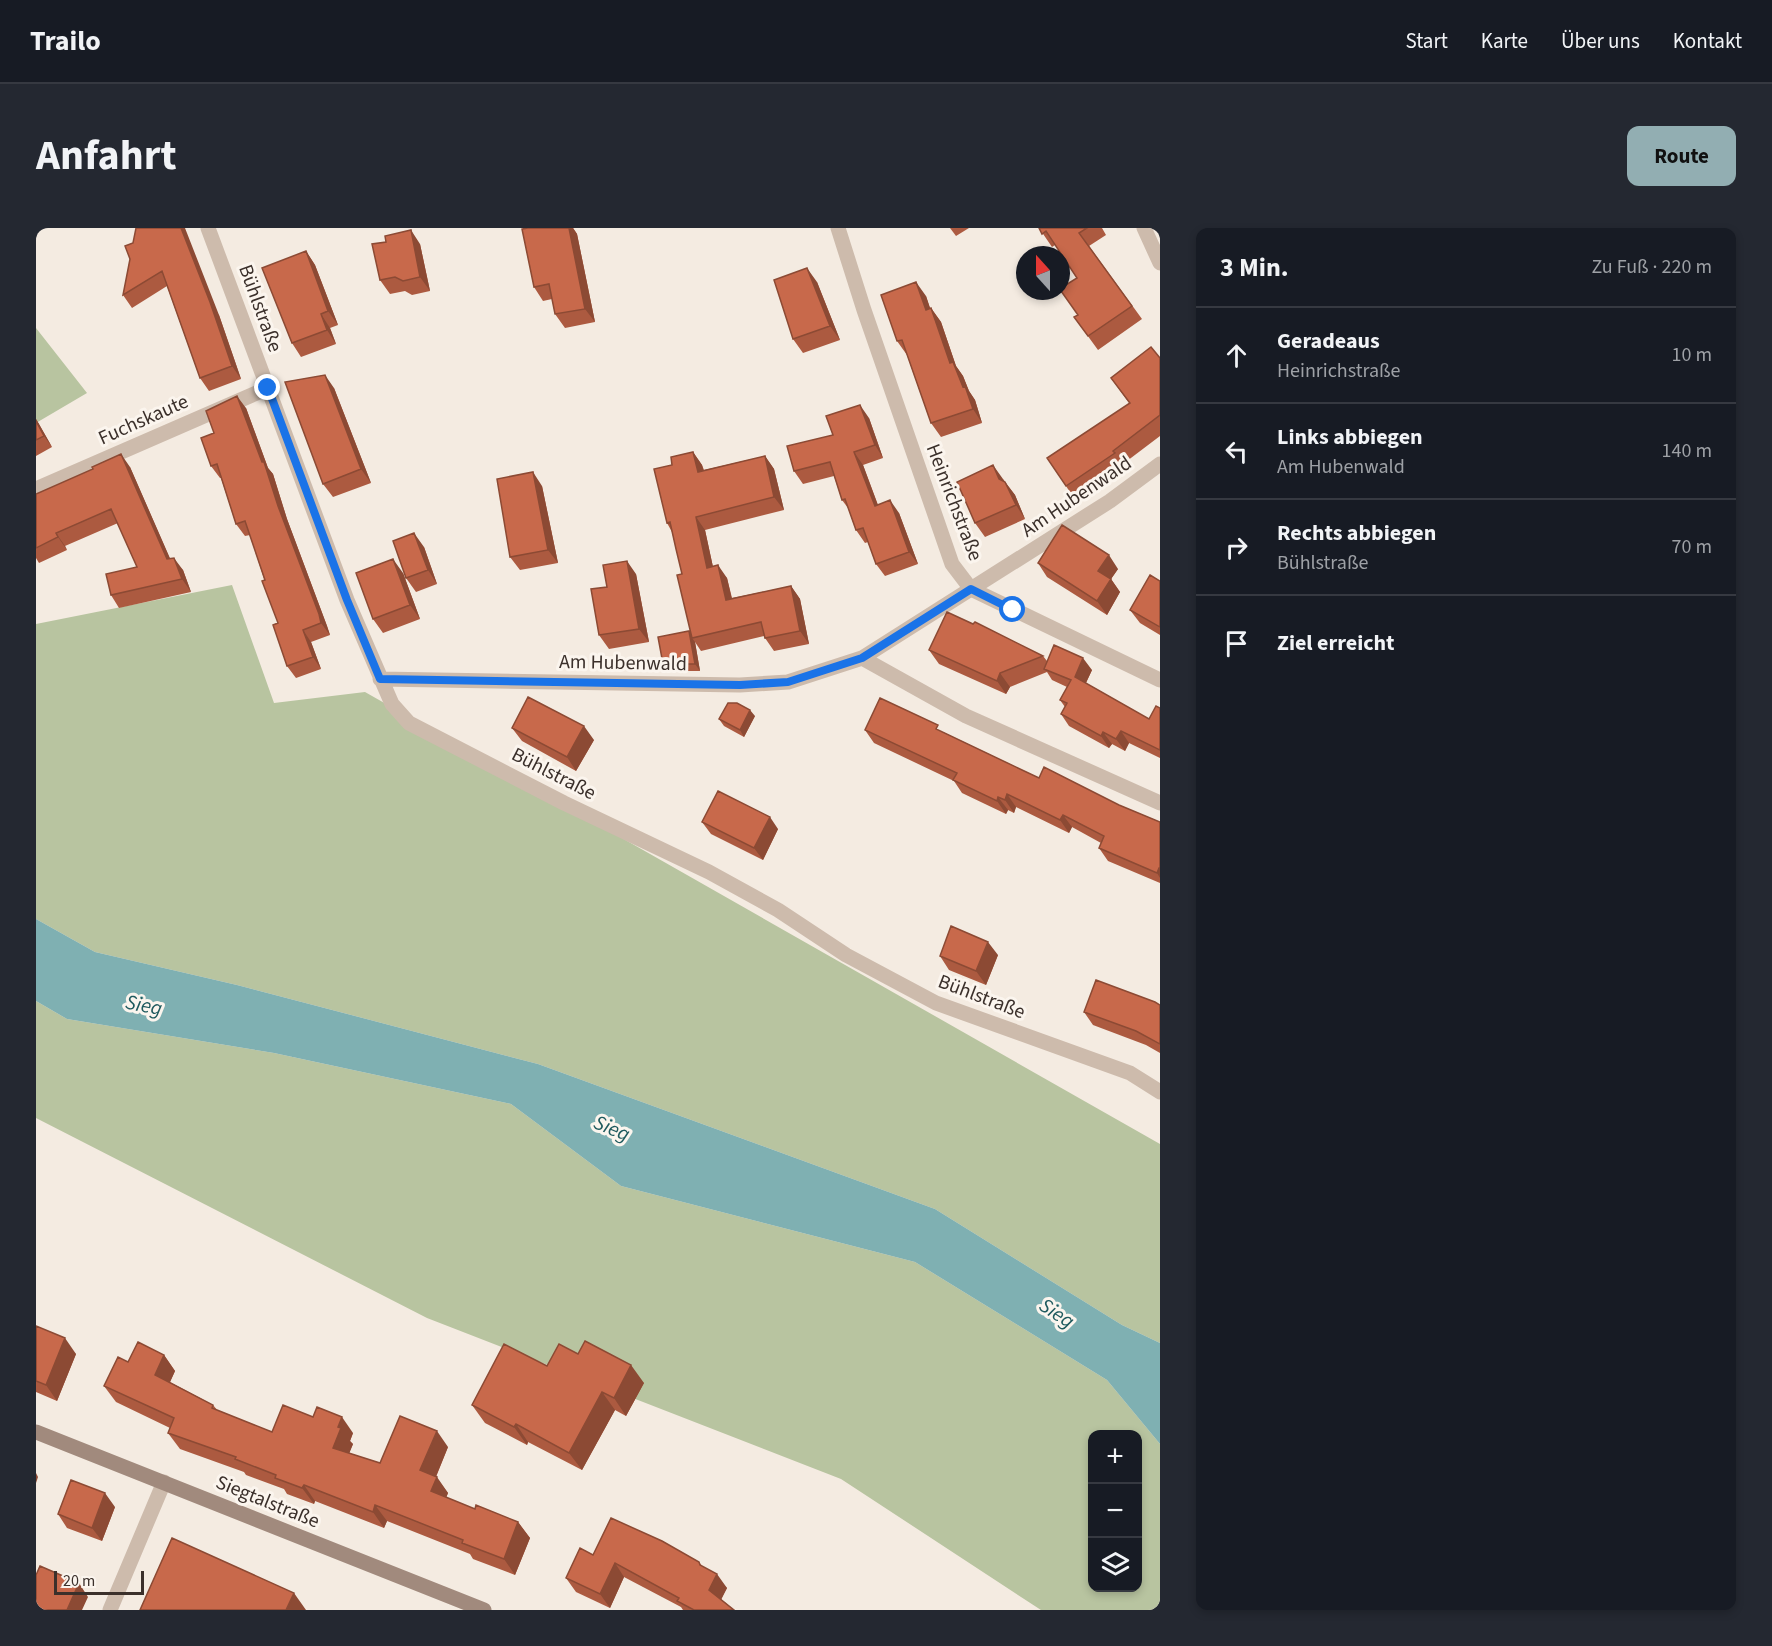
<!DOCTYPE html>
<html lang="de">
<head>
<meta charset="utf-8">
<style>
	body { margin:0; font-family:"Source Sans 3",sans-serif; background:#242831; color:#f1f3f6 }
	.controls { position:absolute; right:18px; bottom:18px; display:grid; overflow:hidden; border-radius:12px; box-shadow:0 3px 9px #0003 }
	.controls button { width:54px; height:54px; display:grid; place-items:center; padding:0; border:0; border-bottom:2px solid #363941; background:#171b24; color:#f1f3f6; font:30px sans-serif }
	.compass { position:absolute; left:980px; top:18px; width:54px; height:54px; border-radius:50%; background:#171b24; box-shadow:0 3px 9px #0003; rotate:339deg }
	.scale { position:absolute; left:18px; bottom:15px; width:90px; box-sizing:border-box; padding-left:6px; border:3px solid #3b302b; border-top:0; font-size:16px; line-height:21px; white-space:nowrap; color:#3b302b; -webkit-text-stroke:4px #fbf5ee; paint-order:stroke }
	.stop { position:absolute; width:18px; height:18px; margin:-14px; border:4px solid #1a73e8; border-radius:50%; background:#fff }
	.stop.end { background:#1a73e8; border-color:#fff; box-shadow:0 2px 6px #0008 }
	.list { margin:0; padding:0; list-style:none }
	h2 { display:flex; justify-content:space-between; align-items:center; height:78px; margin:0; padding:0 24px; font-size:26px }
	h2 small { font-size:20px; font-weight:400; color:#9ea1a6 }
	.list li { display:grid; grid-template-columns:39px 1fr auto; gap:18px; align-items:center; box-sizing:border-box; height:96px; padding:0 24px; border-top:2px solid #363941 }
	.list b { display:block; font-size:22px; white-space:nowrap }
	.list p { margin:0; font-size:20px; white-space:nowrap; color:#9ea1a6 }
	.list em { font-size:20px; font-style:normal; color:#9ea1a6 }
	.icon { flex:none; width:33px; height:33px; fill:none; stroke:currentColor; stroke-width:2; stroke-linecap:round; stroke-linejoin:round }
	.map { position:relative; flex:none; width:1124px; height:1382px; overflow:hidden; border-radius:12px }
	header { display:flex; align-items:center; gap:36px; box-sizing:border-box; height:84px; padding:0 30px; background:#171b24; border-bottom:2px solid #363941 }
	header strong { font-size:28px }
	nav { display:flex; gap:33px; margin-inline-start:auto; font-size:21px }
	.intro { display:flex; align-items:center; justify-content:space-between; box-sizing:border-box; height:144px; padding:0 36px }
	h1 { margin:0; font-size:42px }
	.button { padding:15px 27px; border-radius:12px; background:#92aeb2; color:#111; font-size:21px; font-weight:700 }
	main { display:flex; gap:36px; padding:0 36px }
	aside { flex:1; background:#171b24; border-radius:12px; box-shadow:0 3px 9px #0003 }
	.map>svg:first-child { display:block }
</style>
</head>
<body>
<header>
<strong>Trailo</strong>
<nav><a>Start</a><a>Karte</a><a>Über uns</a><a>Kontakt</a></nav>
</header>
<div class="intro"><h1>Anfahrt</h1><a class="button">Route</a></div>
<main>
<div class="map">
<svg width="1124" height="1382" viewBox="0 0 1124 1382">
	<rect width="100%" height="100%" fill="#f4ebe1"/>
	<path fill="#b8c4a0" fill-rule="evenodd" d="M0,100l51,65 -51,30z
		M196,357l42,118 91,-11 795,452v199l-38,-18 -187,-116 -397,-145 -301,-79 -142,-33 -59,-33v-295z
		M0,773l31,18 207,34 237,51 110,82 294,76 192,118 53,64v166h-119l-200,-131 -414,-161 -391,-200zM1056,1206h46v154h-46z"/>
	<path fill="#7fb0b2" d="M0,691l59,33 142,33 301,79 397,145 187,116 38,18v101l-53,-64 -192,-118 -294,-76 -110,-82 -237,-51 -207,-34 -31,-18z"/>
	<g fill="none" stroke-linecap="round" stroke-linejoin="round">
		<path stroke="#cdbbac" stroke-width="15" d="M172,0l139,372 45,104 17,19 155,80 145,69 69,38 68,45 90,48 194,70 30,19
			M802,0l26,82 88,254 19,25 189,91
			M1108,0l16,35
			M0,261l232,-101
			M826,430l104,58 194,87
			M344,451l360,6 48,-3 74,-24 248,-157 50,-37
			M74,1382l54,-128"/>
		<path stroke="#a18a7d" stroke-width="15" d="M0,1204l448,178"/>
	</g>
	<path fill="#ac5a40" d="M492,0h45l4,6 18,88 -30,6 -10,-14 -3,-15 -9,2 -9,-14z
		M914,0h19l-13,8z
		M1003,0h63l4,7 -17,11 53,73 -44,31 -24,-33 4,-2 -1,-37 -22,-33 -3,2z
		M97,15l86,72 22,64 -32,12 -9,-13 -33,-92 -35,22 -9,-13z
		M384,16l10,47 -18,4 -7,-4 -15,3 -10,-14z
		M270,23l9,14 23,60 -8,3 6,16 -35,13 -9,-14z
		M781,54l23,58 -37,13 -10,-14z
		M890,68l4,12h1l10,14 15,44 7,10 6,15 6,9 7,23 -41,14 -10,-14 -24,-68 -10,-14z
		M1124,130v78l-37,28 2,3 -50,33 -9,-14 63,-83 -18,-25z
		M298,160l37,95 -38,14 -10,-13z
		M210,180l22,60 5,6 14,45 40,107 3,9 -19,7 10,27 -25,9 -9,-12 -9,-43 -28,-88 -5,1 -9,-12 -15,-46h-1l-9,-12 3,-33z
		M833,190l14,40 -20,7 15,40 21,8 19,51 -33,12 -9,-12 -8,-22 -3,1 -9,-13 -8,-22 -6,-8 -8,-24 -31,8 -9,-13z
		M0,191l16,28 -16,9z
		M657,224l9,13 2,5 61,-14 9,13 10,41 -79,20 8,37 14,11 5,20 59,-12 9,13 9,45 -35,7 -9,-13 -1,-2 -63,15 -6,-9 5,29h-32l-5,-7 28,-30 -9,-60 -10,-42 -5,-9 5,-58z
		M94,239l40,92 13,11 8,22 -72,16 -8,-13 26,-28 -19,-44 -53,23 2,4 -28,13 -3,-5v-64z
		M967,251l12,16 10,24 -40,18 -10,-14z
		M506,258l16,77 -38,7 -10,-13z
		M388,319l13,37 -21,8 -10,-14z
		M1002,335l80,6 -7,10 9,13 -13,23 -60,-38z
		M367,345l17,46 -37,14 -10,-14z
		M600,346l13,68 -40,7 -10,-14 8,-48z
		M1124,353v54l-20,-12 -10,-13z
		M937,396l70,32 4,5 45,9 -6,13 63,36 11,-11v50l-31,-15 -4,8 -13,-7 -3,4 -40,-22 -8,-12 4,-7 -5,-7 7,-13 -15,-7 -5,-8 -37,15 -4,7 -67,-30 -10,-14z
		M719,488l-11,21 -20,-11 -5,-7z
		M476,500l82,12 -18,31 -54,-30z
		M829,502l78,2 96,46 80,27 41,17v61l-52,-22 -9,-13 2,-5 -29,-16 -3,6 -53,-26 -2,6 -6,-3 -2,4 -44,-21 -8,-12 -80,-38z
		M666,594l76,7 -15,31 -52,-26z
		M962,727l-12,30 -37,-15 -9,-14z
		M1124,777v48l-14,-8 -53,-20 -9,-13z
		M0,1098l40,28 -19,47 -21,-9z
		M542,1126l66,29 -18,33 -11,-6 -33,60 -54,-28 -1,3 -42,-22 -13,-18 75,-39z
		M128,1127l11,16 -5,11 43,23 5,6 54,21 81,1 -3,8 3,3 -4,9 31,10 68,-16 -12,30 12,16 -2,5 29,11 43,13 12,16 -15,37 -42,-16 -3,-5 -83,-33 -3,7 -69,-27 -1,3 -27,-10 -3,-5 -38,-14 -2,-3 -64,-23 -12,-16 2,-5 -54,-26 -12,-16 24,-24z
		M79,1279l-13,34 -35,-13 -9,-14z
		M557,1327l106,7 3,4 25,22 -6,11 13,11h-51l-2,-3 -57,-30 -14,31 -34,-16 -10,-14z"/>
	<path fill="#8c4a34" d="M145,0h4l34,87 22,64 -9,-13z
		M533,0h4l4,6 18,88 -10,-13z
		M375,2l9,14 10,47 -10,-14z
		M270,23l9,14 23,60 -10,-14z
		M771,40l10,14 23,58 -10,-14z
		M880,54l10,14 9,27 -9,-13z
		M895,80l10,14 15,44 7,10 6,15 6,9 7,23 -9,-14 -23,-46z
		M285,86l9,14 6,16 -9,-14z
		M289,147l9,13 37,95 -10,-14z
		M201,168l9,12 22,60 5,6 14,45 40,107 3,9 -9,-12z
		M824,177l9,13 14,40 -8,-13z
		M0,191l3,5 13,23 -8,-11 -8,-15z
		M657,224l9,13 5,20 -9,-13z
		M818,224l9,13 20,54 -8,-13z
		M85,226l9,13 46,105 -9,-13z
		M729,228l9,13 10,41 -10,-13z
		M957,237l10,14 6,14 -10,-14z
		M497,244l9,14 16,77 -10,-13z
		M969,254l10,13 10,24 -9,-14z
		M854,272l9,13 19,51 -9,-12z
		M660,289l9,13 11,51 -9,-13z
		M20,305l9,13 2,4 -9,-13z
		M378,305l10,14 13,37 -9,-14z
		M1073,327l9,14 -7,10 9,13 -13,23 -10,-14 1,-30z
		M138,330l9,12 8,22 -9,-13z
		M357,331l10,14 17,46 -10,-14z
		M591,333l9,13 13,68 -10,-13z
		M682,337l9,13 8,35 -9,-13z
		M755,358l9,13 9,45 -9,-13z
		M267,402l8,12 10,27 -8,-12z
		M653,403l4,7h-1l3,4 5,29 -5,-7z
		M1047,430l9,12 -9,19 -8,-12z
		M964,445l10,14 -4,7 -9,-13z
		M714,482l5,6 -11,21 -4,-7z
		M548,498l10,14 -18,31 -9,-14z
		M1085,503l8,12 -4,8 -9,-12z
		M1067,504l9,12 -3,4 -8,-12z
		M971,566l9,13 -2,6 -9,-13z
		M962,569l10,13 -2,4 -9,-13z
		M1027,587l9,12 -3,6 -9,-13z
		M734,589l8,12 -15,31 -9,-12z
		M1123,640l1,1v9l-3,-5z
		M952,714l10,13 -12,30 -10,-14z
		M29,1110l11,16 -19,47 -11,-16z
		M128,1127l11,16 -9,20 -11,-16z
		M595,1137l13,18 -18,33 -12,-18z
		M566,1164l13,18 -33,60 -13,-17z
		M306,1189l11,16 -3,8 3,3 -8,20 -12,-16 5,-21z
		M480,1196l12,18 -1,3 -13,-18z
		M401,1203l11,16 -16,39 -12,-16z
		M0,1245l2,4 -2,6z
		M401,1249l11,16 -6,14 -11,-16z
		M268,1257l11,16 -1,3 -12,-16z
		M69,1265l10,14 -13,34 -10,-13z
		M339,1277l12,16 -3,7 -11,-16z
		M482,1294l12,16 -15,37 -11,-16z
		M579,1335l9,14 -14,31 -10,-14z
		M681,1346l10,14 -8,16 -10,-14z
		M43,1355l9,14 -6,13h-15z
		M258,1365l12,17h-20z"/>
	<path fill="#c8694b" stroke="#8c4a34" stroke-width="1.5" d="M100,0h45l29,74 22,64 -32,12 -38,-107 -39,24 7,-36 -5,-13 8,-3z
		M492,0h41l16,81 -30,5 -6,-30 -15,3 -12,-58z
		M1003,0h48l-8,5 53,73 -44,30 -14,-19 4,-2 -17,-24v-3l16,-10 -31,-47 -4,3z
		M375,2l9,47 -17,4 -8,-4 -15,3 -8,-36 14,-2 -1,-6z
		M270,23l22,60 -7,3 6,16 -35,13 -30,-75z
		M771,40l23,58 -37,13 -19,-59z
		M880,54l10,28 5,-2 19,55 3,-1 10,25 2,-1 8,23 -42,14 -29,-83 -5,1 -16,-46z
		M1115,119l9,11v57l-47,36 2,2 -49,33 -19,-28 83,-55 -19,-25z
		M289,147l36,94 -38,15 -38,-102z
		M201,168l25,66h2l14,44 41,108 2,9 -18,7 10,27 -26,9 -14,-41 5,-2 -16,-42 3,-1 -20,-59 -9,3 -19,-60 -6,2 -10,-28 13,-5 -8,-22z
		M824,177l15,40 -21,7 21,54 15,-6 19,52 -33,12 -13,-36 -7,2 -11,-31 -3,1 -12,-38 -36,9 -7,-25 46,-11 -7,-19z
		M0,193l8,15 -8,4z
		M657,224l5,20 67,-16 9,41 -78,20 11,51 11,-3 8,35 65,-14 9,45 -35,7 -4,-16 -69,16 -15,-63 5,-1 -6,-25 -6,-27 -3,1 -13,-54 18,-4 -1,-8z
		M85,226l46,105 7,-1 8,21 -71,16 -5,-21 31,-7 -26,-58 -55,24 2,4 -22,11v-54l57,-25 -1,-2z
		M957,237l6,14 6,3 11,23 -41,18 -18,-41z
		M497,244l15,78 -38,7 -13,-78z
		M1026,297l47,30 -11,16 13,8 -14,22 -59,-38z
		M378,305l14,37 -22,8 -13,-37z
		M357,331l17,46 -37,14 -17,-46z
		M591,333l12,68 -40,6 -8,-46 16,-2 -4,-22z
		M1114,347l10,6v46l-30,-17z
		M911,384l26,12 2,-2 68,34 -43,17 -3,8 -68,-31z
		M653,403l6,33h-32l-5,-27z
		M1018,417l29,13 -8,19 74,42 7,-13 4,2v42l-39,-19 -5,8 -13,-7 -2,4 -40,-22 6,-11 -7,-3 11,-20 -27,-11z
		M492,469l56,29 -17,31 -55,-29z
		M844,470l58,27 -2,4 103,49 5,-11 75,38 41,17v46h-1l-2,5 -58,-25 5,-12 -41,-21 -3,5 -53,-26 -2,6 -7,-3 -1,4 -44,-21 4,-7 -92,-43z
		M692,475h9l13,7 -10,20 -21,-11z
		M682,563l52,26 -16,31 -52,-26z
		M915,698l37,16 -12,29 -36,-15z
		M1060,752l59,22 5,3v39l-24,-13 -52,-19z
		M0,1098l29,12 -19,47 -10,-4z
		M549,1113l46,24 -17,33 -12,-6 -33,61 -53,-29 -2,3 -42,-22 32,-61 43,22 12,-22 19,10z
		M102,1114l26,13 -9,20 58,30 -1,3 60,24 11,-27 30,12 4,-10 25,10 -4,10 3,1 -8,20 47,15 20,-47 37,15 -17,39 17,7 -6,14 44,18 1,-4 42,17 -14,37 -42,-16 1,-3 -88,-35 -2,7 -69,-27 -2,3 -27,-10 1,-3 -41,-16 1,-2 -68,-24 6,-15 -70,-32 14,-29 10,5z
		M35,1252l34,13 -13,35 -34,-14z
		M575,1290l51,23 37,21 1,3 17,9 -8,16 25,20h-40l-17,-9 2,-3 -64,-35 -15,31 -34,-16 14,-30 13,7z
		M136,1310l122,55 -8,17h-146z
		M4,1338l39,17 -12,27h-31v-35z"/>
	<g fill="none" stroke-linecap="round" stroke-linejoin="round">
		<path stroke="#1a73e8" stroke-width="8" d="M232,160l79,212 33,79 360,6 48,-3 74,-24 109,-69 42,21"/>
	</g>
	<g text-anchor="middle" stroke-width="6" stroke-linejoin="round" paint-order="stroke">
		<g font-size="20" fill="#3b302b" stroke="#fbf5ee">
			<text transform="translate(225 80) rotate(70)" y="7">Bühlstraße</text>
			<text transform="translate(107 191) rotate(-24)" y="7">Fuchskaute</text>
			<text transform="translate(1040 268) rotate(-34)" y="7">Am Hubenwald</text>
			<text transform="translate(919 274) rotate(69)" y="7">Heinrichstraße</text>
			<text transform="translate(587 434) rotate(1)" y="7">Am Hubenwald</text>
			<text transform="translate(518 545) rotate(27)" y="7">Bühlstraße</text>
			<text transform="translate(946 768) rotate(21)" y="7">Bühlstraße</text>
			<text transform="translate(232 1273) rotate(22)" y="7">Siegtalstraße</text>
		</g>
		<g font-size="21" font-style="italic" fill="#1f5a5e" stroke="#fbf5ee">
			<text transform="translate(108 777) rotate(11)" y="7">Sieg</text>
			<text transform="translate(576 900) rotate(22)" y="7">Sieg</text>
			<text transform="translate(1021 1085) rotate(33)" y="7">Sieg</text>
		</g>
	</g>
</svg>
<div class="controls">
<button>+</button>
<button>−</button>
<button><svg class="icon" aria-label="layers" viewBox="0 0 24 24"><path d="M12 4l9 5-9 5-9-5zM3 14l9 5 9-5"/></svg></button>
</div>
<svg class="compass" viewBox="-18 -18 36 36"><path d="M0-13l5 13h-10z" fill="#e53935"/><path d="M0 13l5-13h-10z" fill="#9ea1a6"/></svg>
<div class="scale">20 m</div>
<div class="stop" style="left:977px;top:382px"></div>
<div class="stop end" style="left:232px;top:160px"></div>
</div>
<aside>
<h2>3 Min.<small>Zu Fuß · 220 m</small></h2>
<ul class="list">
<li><svg class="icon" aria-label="ahead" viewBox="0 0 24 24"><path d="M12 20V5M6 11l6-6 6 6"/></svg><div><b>Geradeaus</b><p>Heinrichstraße</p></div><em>10 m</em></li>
<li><svg class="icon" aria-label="left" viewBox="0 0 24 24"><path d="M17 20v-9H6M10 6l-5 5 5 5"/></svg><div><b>Links abbiegen</b><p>Am Hubenwald</p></div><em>140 m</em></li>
<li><svg class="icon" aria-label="right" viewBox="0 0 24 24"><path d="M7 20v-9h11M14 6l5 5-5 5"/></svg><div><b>Rechts abbiegen</b><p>Bühlstraße</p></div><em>70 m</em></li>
<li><svg class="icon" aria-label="arrive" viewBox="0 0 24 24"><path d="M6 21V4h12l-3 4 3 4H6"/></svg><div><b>Ziel erreicht</b></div></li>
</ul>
</aside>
</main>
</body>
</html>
